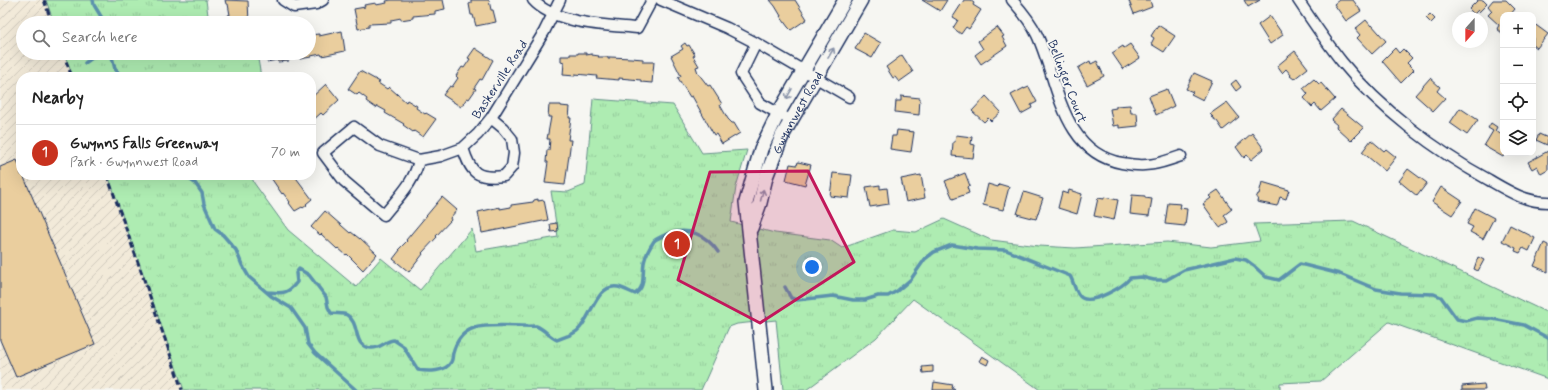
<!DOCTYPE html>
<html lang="en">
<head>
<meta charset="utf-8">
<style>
	body { margin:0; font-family:Mynerve,sans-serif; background:#f6f6f6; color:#222 }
	.controls { position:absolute; right:12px; top:12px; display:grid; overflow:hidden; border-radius:8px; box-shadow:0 4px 16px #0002 }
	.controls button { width:36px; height:36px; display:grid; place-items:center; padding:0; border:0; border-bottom:1px solid #e0e0e0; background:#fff; color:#222; font:20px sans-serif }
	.compass { position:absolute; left:1452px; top:12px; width:36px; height:36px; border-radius:50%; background:#fff; box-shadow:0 4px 16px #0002; rotate:201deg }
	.you { position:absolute; left:812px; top:267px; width:14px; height:14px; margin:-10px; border:3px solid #fff; border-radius:50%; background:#1a73e8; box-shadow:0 0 0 6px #1a73e833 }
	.badge { display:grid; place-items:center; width:26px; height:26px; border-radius:50%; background:#c8321e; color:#fff; font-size:13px; font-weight:700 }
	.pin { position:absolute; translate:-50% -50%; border:2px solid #fff; box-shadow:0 1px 4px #0006 }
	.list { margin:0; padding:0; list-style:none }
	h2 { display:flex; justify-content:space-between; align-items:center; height:52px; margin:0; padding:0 16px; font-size:17px }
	h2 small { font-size:13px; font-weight:400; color:#767676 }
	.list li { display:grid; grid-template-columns:26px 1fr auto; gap:12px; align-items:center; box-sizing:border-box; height:56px; padding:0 16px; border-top:1px solid #e0e0e0 }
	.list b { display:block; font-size:15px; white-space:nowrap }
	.list p { margin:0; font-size:13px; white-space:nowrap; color:#767676 }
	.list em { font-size:13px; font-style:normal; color:#767676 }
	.icon { flex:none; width:22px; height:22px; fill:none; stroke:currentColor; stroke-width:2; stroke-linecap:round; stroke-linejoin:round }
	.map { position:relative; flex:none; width:1548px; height:390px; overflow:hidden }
	.search { position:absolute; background:#fff; box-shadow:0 4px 16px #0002; left:16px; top:16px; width:300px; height:44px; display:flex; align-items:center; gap:10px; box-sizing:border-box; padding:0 14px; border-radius:22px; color:#767676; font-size:15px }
	.panel { position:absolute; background:#fff; box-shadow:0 4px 16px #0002; left:16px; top:72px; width:300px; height:108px; border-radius:16px }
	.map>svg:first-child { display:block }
</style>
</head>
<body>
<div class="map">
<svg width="1548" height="390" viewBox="0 0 1548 390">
	<defs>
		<pattern id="industrial-furrows" width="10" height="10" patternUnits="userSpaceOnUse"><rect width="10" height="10" fill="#f2ead9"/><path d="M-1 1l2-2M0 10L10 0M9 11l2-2" fill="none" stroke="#cfc9bd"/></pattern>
		<pattern id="park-tufts" width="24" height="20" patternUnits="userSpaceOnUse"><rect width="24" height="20" fill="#aeecb2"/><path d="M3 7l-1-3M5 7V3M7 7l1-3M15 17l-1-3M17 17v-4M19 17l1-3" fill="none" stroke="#95cb9c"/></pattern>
	</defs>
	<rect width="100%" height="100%" fill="#f6f6f2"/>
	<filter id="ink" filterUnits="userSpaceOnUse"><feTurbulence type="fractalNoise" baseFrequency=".025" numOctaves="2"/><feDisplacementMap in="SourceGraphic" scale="8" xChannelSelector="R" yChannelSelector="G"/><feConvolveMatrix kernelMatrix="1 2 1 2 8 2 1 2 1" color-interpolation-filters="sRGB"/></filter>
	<g filter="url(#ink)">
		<path fill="url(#industrial-furrows)" d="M0,0h46l8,23h-31v30h41l9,24h-52v98h87l76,215h-184z"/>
		<path fill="url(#park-tufts)" stroke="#648e88" d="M46,0h160l3,23h-155z
			M64,53h193l4,24h-188z
			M593,99l80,6 29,48 45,-3 -11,37 -5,35 44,11 55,7 12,8 51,-18 23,2 28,-13 47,21 48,6 36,2 92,-6 44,5 49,-6 -6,-17 99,-3 195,92v66l-159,-57 -68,59 -41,2v7h-240l-127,-91 -37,39 -70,52h-23l-7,-70 -39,4 -8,3 -28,63h-517l-76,-215h143l3,8 34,47 68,57 25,-29 39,32 52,-61 4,22 82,-14 -7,-46 17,1 17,-7z"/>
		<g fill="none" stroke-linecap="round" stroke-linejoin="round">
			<path stroke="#5b92ad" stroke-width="3.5" d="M93,0l1,5 11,18
				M111,53l4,16 7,8
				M85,63l14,-10
				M183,175l12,8 7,10 2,11 11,25 8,6 13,15 6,15 7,12 22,19 20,12 14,20 3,16 7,9 41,37
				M785,287l6,11 6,2 36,-4 20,4h12l13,-4h10l9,-5 14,-12 14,-20 9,-7 18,-7 25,4 29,1 64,26c4,6 5,18 12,22 11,6 41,-11 48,-20l11,-1 13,3h12l18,-10 51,-12 11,2 8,6 12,11 13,3 21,-16 40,10 36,15 24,4 34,1 7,3 16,22 9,2 11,-3 16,1 31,6 24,13
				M267,292c15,1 20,3 30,-10l-1,-9 3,-4 10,6 17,22 2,10 3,6c5,1 12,0 16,2 14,9 5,32 24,33 9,1 15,-8 23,-8l9,6 15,24c10,2 28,2 33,-8 2,-3 1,-6 2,-9 3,-12 10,-21 21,-25 18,-5 43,-1 62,-2 8,3 13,10 21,14 7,-3 15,-5 20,-9 14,-11 19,-48 41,-44 5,1 12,5 17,7 11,-7 7,-19 9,-31 1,-6 6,-16 10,-22 3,-3 9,-5 14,-7 20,-7 38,0 50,18"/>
		</g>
		<path fill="#eace9e" stroke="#1b2f5e" d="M225,0l23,1 1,22h-20l-1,-8h2l-2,-11h-2z
			M391,0h52l2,9 -10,2v3l-22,2v2l-12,2v-2l-10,2v3l-22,1v3l-11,2 -4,-20 11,-2 -1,-2 12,-2v2l11,-2 -1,-2z
			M471,0h18l2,10h2l3,12 -20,4 -3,-11h-2l-2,-11 2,-1z
			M770,0h25l12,19 -16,11 -3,-3 -8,-11h1l-6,-10z
			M922,0h25l-7,11z
			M964,0h6l4,3 -1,2 8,5 -12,19 -3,-2 -5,7 -8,-6 5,-8 -5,-3z
			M1150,0l2,7 -18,7 -5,-13 3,-1z
			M1244,0h16l-12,7z
			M1339,0h14l8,11 -15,10 -12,-17z
			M1478,0h5l4,4 -8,8 -1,-2 -4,4 -5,-5z
			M1493,0h13l9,9 -5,6h-7v16l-1,2 -5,-4 2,-4 -11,-10 4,-4 -4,-5z
			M1430,14l5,5 -4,4 -5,-5z
			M1270,16l13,19 -13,9 -12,-19z
			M1366,20l5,6 1,-1 14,16 -14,13 -15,-16 3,-3 -5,-6z
			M1533,23l15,11 -11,14 -4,-3z
			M1158,25l17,11 -11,16 -13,-8 3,-6 -3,-2z
			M997,27l7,9 -2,1 5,9 -26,18 -6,-9 8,-6 -5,-8z
			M342,31l3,20 -23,5 -1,-2 -10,2v1l-11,2 -1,-2 -10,2v2l-11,1 -1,-2 -10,2 -2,-9h44v-18l10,-1v2z
			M864,33l17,10 -9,15 -17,-9z
			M685,43l2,3 2,-1 6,10 -2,1 6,10 -3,1 2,6 10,13 2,-1 12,19 -2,1 8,14 4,4h2l6,10 -18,11 -6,-10 -2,1 -22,-39 -2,1 -12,-19 3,-2 -10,-20 12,-7 -2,-3z
			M1130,44l10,14 -17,11 -11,-16 11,-7 1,2z
			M475,48l18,12 -11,20 -2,-1 -6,9 2,1 -7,10 -2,-1 -6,9 -18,-12 7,-9 2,1 6,-9 -2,-2 6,-9 2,1 6,-9 -2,-1z
			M1395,48l4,5 4,-4 9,9 -5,5 7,7 -13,13 -19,-22z
			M1295,51l13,17 -14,11 -4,-3 1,-1 -5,-6 -4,4 -5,-7z
			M578,53h8v2l6,-1v1l7,1 -1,1h10v2h2v-2l21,1 12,1v3h11l-2,21 -11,-1v-2l-22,-2v2l-23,-2 1,-2 -22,-2v2l-12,-1 1,-13 -3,-1v-5h9v-2h8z
			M902,55l11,17 -14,10 -4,-5 -2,1 -7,-11z
			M1090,61l1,3 6,-3 7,15 -17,9 -9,-17z
			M360,71l20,11 -2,1 9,6 2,-2 17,15 1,-2 10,6 -1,2 9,6 1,-1 10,6 -13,18 -9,-6 -1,1 -10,-7 1,-1 -19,-11 1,-2 -9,-5 -1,2 -10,-7 1,-2 -8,-6 -2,2 -9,-6z
			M1194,73l18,8 -9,19 -12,-6 2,-2 -7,-3z
			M1430,78l10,9 -3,4 8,7 -12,13 -18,-16z
			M1314,79l5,5 2,-1 14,16 -14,12 -6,-7 -3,3 -8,-9 4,-4 -5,-6z
			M1236,80l5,7 -5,4 -5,-7z
			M326,84l13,16 -16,15 -2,-2 -10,9v-24z
			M1029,87l8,15 -6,3 1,3 -11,6 -10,-19 13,-7v1z
			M1167,89l7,17 -18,9 -7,-19z
			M901,96l19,2 -1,17 -24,-3 1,-11h5z
			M986,96l15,16 -10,9 -3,-3 -4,4 -12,-11z
			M1227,102l12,15 -16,13 -6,-9 -6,-4h2l-3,-3z
			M549,105h12v1l9,1 -1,11h2l-3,22h3l-6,45 -20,-2 3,-21h-2l1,-12h2l1,-11h-3l4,-22h-3z
			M1130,105l1,8h6l1,13 -19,2v-3l-6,1 -3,-17 6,-1v-2z
			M1460,108l18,12 -11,15 -17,-12z
			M1341,109l23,19 -13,13 -15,-14 1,-2 -6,-5z
			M1491,123l6,4 -2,4 8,4v18h2l-2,4 -19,-11 9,-15 -5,-3z
			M897,130l17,2 -3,20 -21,-3 2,-13h4z
			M1252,133l12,16 -13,11 -4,-5 -3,3 -8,-11z
			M1539,134l9,4 -1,7 -11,-5z
			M956,135l16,2 -1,7 4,1 -2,13 -21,-2 1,-14h2z
			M1371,140l13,11 2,-2 10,8 -11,14 -23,-19z
			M1548,151v19l-7,4 -4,-8 -5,3 -4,-7z
			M17,160l4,10v5h2l72,169 -79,33 -16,-37v-173z
			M798,162l13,3 -6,20 -19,-5 4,-16 7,1z
			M1408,169l19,14 -10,13 -18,-15z
			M833,173l19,2 -3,23 -19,-2z
			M965,173l5,13 -3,1 2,6 -16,6 -8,-18z
			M269,175h25l18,24 -6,5 1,1 -4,3 -1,-1 -7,4 -6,-8 1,-1 -7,-9 -1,1z
			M921,175l4,23 -19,4 -5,-23z
			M1262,182l27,8 -3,9 -6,-2 -3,9 -20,-4 1,-4h-2l2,-4h1z
			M988,184l10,3 1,-3 10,3 -6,23 -20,-5z
			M880,185v4l7,-1 2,16 -19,3 -4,-20z
			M1441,187l21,14 -10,14 -20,-13z
			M1069,190l13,4 -5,20 -19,-6 4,-16 6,2z
			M1218,190l14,19 -8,6 4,7 -8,6 -17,-24 8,-6 -2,-2z
			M1024,192l19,6 -7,21 -19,-5z
			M1132,195l13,1v2l7,1 -3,17 -19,-2z
			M442,197l15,13 -7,8 1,2 -15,16 1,1 -15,16 1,1 -14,18 -16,-13 7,-9 -1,-1 8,-8 -1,-1z
			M1104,197l14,3 -4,20 -20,-4 4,-18 6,1z
			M538,199v2l6,-1 4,20 -66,13 -4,-21 22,-5v2l11,-2v-2l22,-3 1,-2z
			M1168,203l13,1 -1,4 7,1 -2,17 -20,-2z
			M1475,208l19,10 -11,21 -13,-7 3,-5 -6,-3z
			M325,211l25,22 1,-1 9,7v-1l17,16 -14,16 -16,-16 -1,1 -8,-7 -1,1 -16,-15 -1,1 -9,-8z
			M557,223l1,8 -7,1 -1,-8z
			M1510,225l25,13 -6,13 -6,-3 -3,5 -5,-2 1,-3 -14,-7z
			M1544,243l4,2v27l-14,-6z
			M1478,257l6,3 -6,11 -4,-2z
			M982,356l7,4 -2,5 -8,-4z
			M933,366v6l-10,1 -1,-6z
			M934,382l19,3 -1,3 3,2h-22z
			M1484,384l1,6h-23v-4z"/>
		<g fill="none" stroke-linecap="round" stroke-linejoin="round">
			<defs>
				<path id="street" d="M283,0l11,7 22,-3 7,-4
					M533,0c21,24 74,25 104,28l15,-28
					M661,0l66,28 29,15 93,54
					M1012,0c9,10 19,22 25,35 21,45 24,117 85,128 25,5 36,1 59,-7
					M1298,0c14,21 28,42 44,62 38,47 94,89 147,118 19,11 36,22 59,22
					M756,43l-15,31 19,29 30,17
					M463,148c8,26 14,31 41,28l8,-9 2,-14 -2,-14 -9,-11 -12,-10
					M419,160c-5,23 -20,36 -35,55l-40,-34 -21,-28 31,-26 26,19 39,14 22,-4 22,-8 15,-14 13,-16 53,-86 16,-32"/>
				<g id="secondary">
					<path id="s1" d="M751,228l9,-25 6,-26 16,-41 79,-136"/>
					<path d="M766,390l-20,-188 15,-53 17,-35 67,-114"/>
				</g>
			</defs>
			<use href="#street" stroke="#1b2f5e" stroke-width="13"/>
			<use href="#secondary" stroke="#1b2f5e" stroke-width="16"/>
			<use href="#street" stroke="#f6f6f2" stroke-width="10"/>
			<use href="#secondary" stroke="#f6f6f2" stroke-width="13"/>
			<path stroke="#1b2f5e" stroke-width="3" stroke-dasharray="6 3" stroke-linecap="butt" d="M44,0l8,23
				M63,53l9,24
				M107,175l58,164 17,51"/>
		</g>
		<defs><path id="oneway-shaft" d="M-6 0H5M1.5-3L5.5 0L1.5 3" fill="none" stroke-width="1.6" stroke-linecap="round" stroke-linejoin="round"/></defs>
		<g stroke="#8892a8">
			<use href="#oneway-shaft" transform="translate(831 53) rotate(-60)"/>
			<use href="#oneway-shaft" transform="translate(789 94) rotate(120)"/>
			<use href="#oneway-shaft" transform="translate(762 195) rotate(-76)"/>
		</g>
	</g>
	<path fill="#c2185b" fill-opacity="0.2" stroke="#c2185b" stroke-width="3" stroke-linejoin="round" d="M808,171l46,91 -94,61 -82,-43 32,-108z"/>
	<g text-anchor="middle" stroke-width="4" stroke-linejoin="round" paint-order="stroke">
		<g font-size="13" fill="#1b2f5e" stroke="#f6f6f2">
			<text transform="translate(499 79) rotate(-57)" y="5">Baskerville Road</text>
			<text transform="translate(1068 81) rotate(69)" y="5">Bellinger Court</text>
			<text dy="5" stroke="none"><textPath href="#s1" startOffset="125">Gwynnwest Road</textPath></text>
		</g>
	</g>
</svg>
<div class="controls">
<button>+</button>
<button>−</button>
<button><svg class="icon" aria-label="locate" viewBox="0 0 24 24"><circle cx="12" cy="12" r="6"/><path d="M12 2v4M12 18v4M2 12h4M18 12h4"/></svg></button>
<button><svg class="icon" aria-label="layers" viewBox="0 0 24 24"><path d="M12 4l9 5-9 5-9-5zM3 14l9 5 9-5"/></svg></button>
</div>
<svg class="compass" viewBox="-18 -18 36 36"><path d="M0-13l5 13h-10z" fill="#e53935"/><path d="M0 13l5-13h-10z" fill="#767676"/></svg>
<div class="you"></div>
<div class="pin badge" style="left:677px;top:244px">1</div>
<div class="search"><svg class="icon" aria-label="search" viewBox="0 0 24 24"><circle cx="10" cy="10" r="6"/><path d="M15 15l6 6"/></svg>Search here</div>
<section class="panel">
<h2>Nearby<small></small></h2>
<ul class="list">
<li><span class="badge">1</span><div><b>Gwynns Falls Greenway</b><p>Park · Gwynnwest Road</p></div><em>70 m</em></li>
</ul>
</section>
</div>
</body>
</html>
